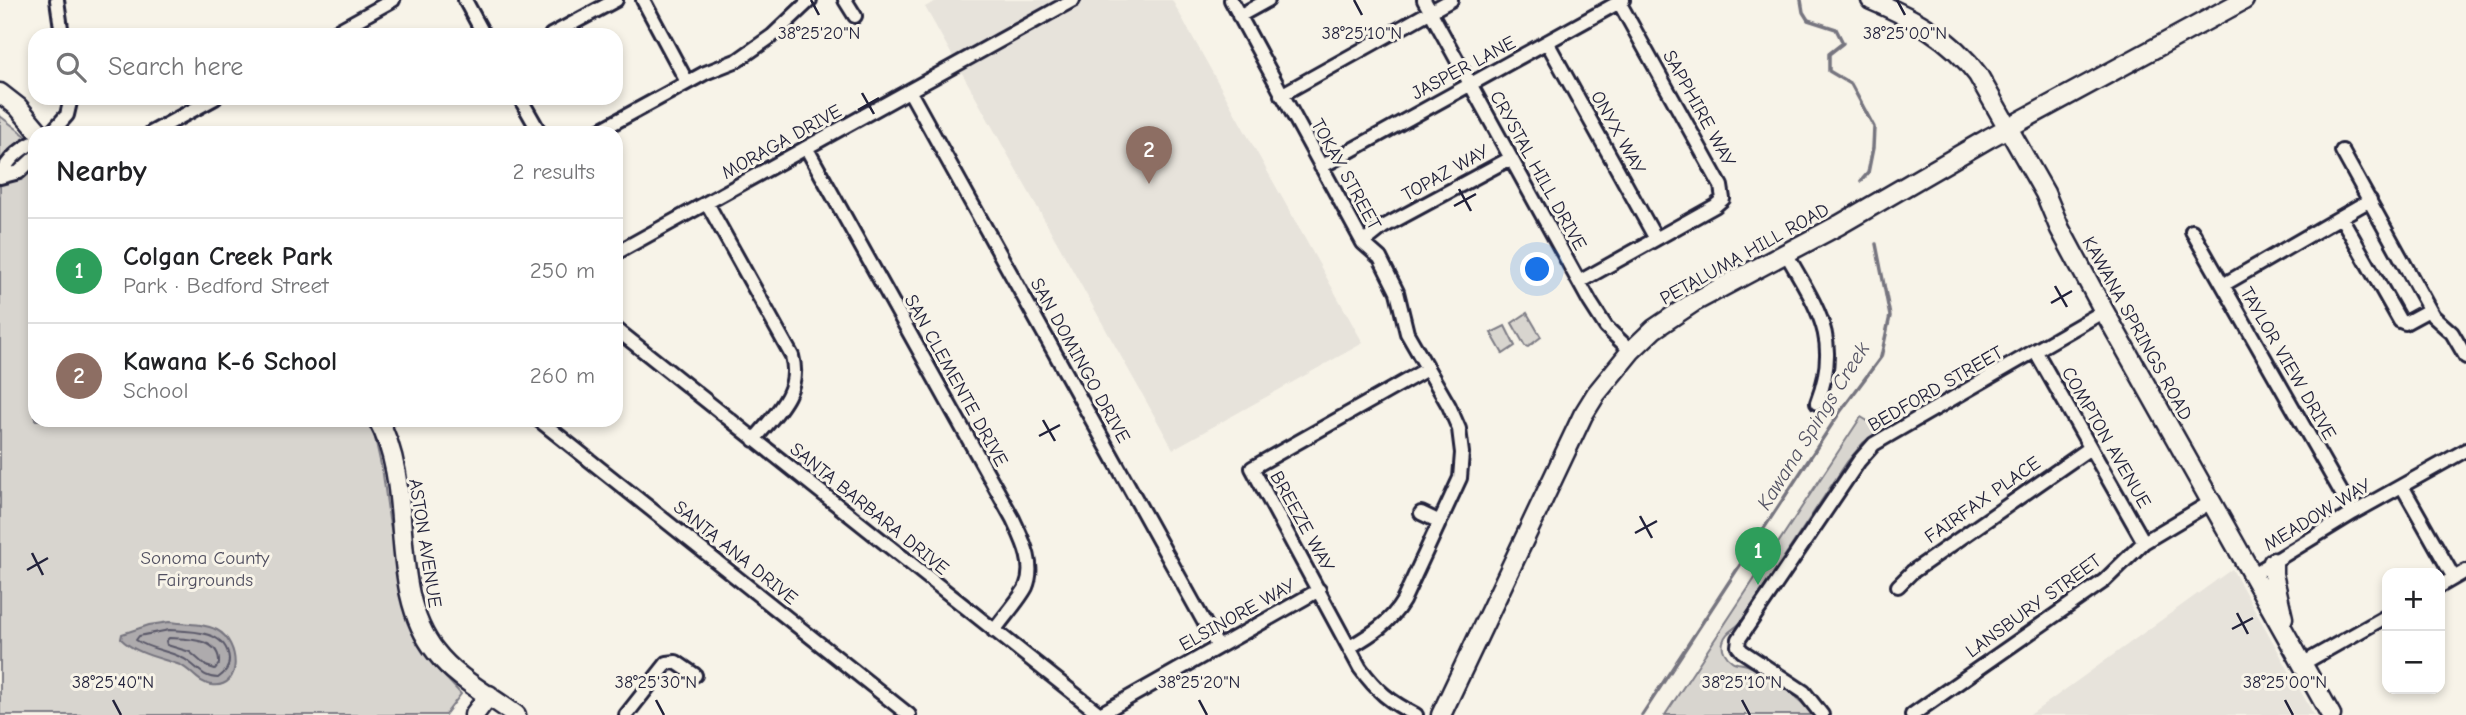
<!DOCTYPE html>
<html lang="en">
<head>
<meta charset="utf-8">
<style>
	body { margin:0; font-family:"Comic Neue",sans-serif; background:#f2f2f2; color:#202124 }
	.controls { position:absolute; right:21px; bottom:21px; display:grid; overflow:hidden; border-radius:14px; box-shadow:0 4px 10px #0003 }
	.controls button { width:63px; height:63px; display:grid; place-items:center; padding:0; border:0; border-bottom:2px solid #e0e0e0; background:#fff; color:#202124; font:35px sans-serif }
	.you { position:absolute; left:1538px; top:270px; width:24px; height:24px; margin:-18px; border:5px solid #fff; border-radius:50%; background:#1a73e8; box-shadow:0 0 0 10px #1a73e833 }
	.badge { display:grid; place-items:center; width:46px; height:46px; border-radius:50%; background:#d93025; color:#fff; font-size:23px; font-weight:700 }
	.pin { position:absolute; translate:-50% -58px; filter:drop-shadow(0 2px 4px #0008) }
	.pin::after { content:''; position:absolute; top:37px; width:24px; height:21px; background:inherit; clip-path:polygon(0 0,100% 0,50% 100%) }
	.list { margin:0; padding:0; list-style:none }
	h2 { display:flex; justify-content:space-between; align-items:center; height:91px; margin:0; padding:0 28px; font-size:30px }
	h2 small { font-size:23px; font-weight:400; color:#757577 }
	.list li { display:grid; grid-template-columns:46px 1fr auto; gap:21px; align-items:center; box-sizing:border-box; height:105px; padding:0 28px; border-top:2px solid #e0e0e0 }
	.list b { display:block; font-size:26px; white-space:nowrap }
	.list p { margin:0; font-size:23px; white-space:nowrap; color:#757577 }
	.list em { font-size:23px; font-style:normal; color:#757577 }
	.icon { flex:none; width:38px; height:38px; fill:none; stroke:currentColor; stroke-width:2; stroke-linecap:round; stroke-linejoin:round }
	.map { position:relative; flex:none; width:2466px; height:715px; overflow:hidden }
	.search { position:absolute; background:#fff; box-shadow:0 4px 10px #0003; left:28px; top:28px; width:595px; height:77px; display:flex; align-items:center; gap:18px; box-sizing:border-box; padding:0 24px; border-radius:21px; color:#757577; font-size:26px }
	.panel { position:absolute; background:#fff; box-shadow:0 4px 10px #0003; left:28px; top:126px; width:595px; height:301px; border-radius:21px }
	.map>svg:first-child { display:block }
</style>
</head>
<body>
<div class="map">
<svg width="2466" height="715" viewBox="0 0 2466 715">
	<rect width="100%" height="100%" fill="#f7f3e8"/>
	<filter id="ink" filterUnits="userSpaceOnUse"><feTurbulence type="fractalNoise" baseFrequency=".0143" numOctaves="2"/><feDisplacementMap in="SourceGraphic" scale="14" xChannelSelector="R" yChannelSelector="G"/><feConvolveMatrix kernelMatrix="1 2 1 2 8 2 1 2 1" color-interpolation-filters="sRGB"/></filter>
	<g filter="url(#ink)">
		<path fill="#e7e3db" d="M938,0h234l191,343 -190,106 -248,-442z
			M2232,569l82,146h-284z"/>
		<path fill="#d8d5cf" stroke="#7d7c85" stroke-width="2" d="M0,116l35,27v277h333l5,9 10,45 6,45 26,119 15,23 31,33 -16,21h-445z
			M1527,313l14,24 -13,10 -3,-1 -13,-23z
			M1505,326l10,20 -12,8 -12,-21z
			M1861,417l20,12 -18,14 -16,19 -106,160c-6,7 -16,10 -18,20 -2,7 3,15 9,19 4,3 10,2 15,4 19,7 54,34 66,50h-148z"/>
		<path fill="#aeabad" stroke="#76747f" stroke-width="2" d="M169,622c16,2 34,1 48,8 23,12 26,59 -5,55 -15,-2 -20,-15 -32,-20 -19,-7 -44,-11 -59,-26l1,-5 27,-9z"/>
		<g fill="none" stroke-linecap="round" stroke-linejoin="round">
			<path stroke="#5a5969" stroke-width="2" d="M169,630c21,1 58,0 60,29 0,9 -4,14 -11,19 -14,0 -18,-8 -29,-16 -14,-11 -37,-11 -53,-22l3,-4z
				M169,638c19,1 52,0 50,26l-4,5 -9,-3 -16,-14 -23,-7 -1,-4z"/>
			<path stroke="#76747f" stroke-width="3.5" d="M1801,0l2,12 5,8 28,9 7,14 -14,11v17l22,13 23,43 -1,21 -5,25 -7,8
				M1642,715l198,-303 41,-55 9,-41 -14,-72"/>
			<defs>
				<path id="street" d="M57,0l5,35
					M465,0l19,35
					M643,0l44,82
					M845,0l10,16
					M1231,0l132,243 17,15 17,34 10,41 42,73 10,23 3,24 -2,25 -57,123c-13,22 -31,33 -53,46
					M1424,0l166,302 16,25 25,24
					M1239,16l29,-16
					M330,35l63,-35
					M551,35l65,-35
					M1548,44l108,195
					M910,92l308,555
					M1281,95l170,-95
					M520,98l20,35
					M51,133l16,-18 4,-17
					M151,133l64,-35
					M595,133l110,-60 33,-13 34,-24 38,-36
					M807,149l206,370c9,20 23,45 13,68 -6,12 -24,32 -32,44
					M2342,151l91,165 19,17 14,24
					M1321,167l302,-167
					M0,176c8,-16 19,-27 35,-34
					M0,177l19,-5 16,-15
					M707,203l85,153c10,36 -17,58 -38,84
					M2341,217l59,104 5,2 24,-13
					M2192,231l161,282
					M1363,243l20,-16 128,-69
					M616,253l457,-253
					M1786,253c31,56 56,85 31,150
					M1579,282l136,-76 8,-7 -2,-13 -102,-184
					M2223,285l147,-85
					M616,329l485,386
					M2036,352l108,190
					M539,420l370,295
					M2402,486l52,92
					M1421,513l19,9
					M2252,575l101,-62 113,-63
					M1898,586l14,-14 178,-124
					M2440,586l26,-15
					M2302,664l85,-48
					M1100,714l219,-124
					M626,715l41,-52 9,-1 19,13
					M1416,715c-26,-13 -39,-24 -56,-47l-108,-200 175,-99
					M1822,715l-18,-23 -62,-41 -4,-5 1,-7 120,-178 15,-17 17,-10 213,-123
					M1912,715l192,-134 40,-39 67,-40"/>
				<path id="secondary" d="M1871,0c42,18 79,37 107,75l67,118 15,36 44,82 227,404
					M0,93l18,14 22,26
					M378,420c39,69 7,168 58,232 20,26 53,43 80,63
					M2273,562v12l10,44
					M474,715l15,-20
					M1441,715l142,-300 13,-21 35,-43 23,-22 40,-27 145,-77 150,-87 255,-138"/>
			</defs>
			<use href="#street" stroke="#22223b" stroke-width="18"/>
			<use href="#secondary" stroke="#22223b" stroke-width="23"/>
			<use href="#street" stroke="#f7f3e8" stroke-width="12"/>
			<use href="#secondary" stroke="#f7f3e8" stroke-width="18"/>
		</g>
	</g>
	<path fill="none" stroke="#22223b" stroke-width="2.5" d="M811,0l8,15M1354,0l8,15M1897,0l8,15M862,93l12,21M858,110l21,-12M1459,189l12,22M1454,206l22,-12M2055,286l12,21M2051,303l21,-12M1043,420l12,21M1039,436l21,-11M1640,516l12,22M1635,533l22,-12M32,553l11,22M27,570l21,-12M2237,613l11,21M2232,629l21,-11M113,700l8,15M656,700l8,15M1199,700l8,15M1742,700l8,15M2285,700l8,15"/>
	<g text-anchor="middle" stroke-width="6" stroke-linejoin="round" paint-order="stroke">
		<g font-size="19" fill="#22223b" stroke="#f7f3e8">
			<text transform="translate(1463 67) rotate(-28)" y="7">JASPER LANE</text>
			<text transform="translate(1700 108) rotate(61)" y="7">SAPPHIRE WAY</text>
			<text transform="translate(1619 132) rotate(61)" y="7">ONYX WAY</text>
			<text transform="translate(781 141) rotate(-29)" y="7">MORAGA DRIVE</text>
			<text transform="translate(1539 170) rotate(61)" y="7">CRYSTAL HILL DRIVE</text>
			<text transform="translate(1445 172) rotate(-29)" y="7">TOPAZ WAY</text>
			<text transform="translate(1347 174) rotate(61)" y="7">TOKAY STREET</text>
			<text transform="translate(1744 253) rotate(-29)" y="7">PETALUMA HILL ROAD</text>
			<text transform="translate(2138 328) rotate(61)" y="7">KAWANA SPRINGS ROAD</text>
			<text transform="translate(1081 360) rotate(61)" y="7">SAN DOMINGO DRIVE</text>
			<text transform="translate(2289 363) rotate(60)" y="7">TAYLOR VIEW DRIVE</text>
			<text transform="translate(957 380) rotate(61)" y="7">SAN CLEMENTE DRIVE</text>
			<text transform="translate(1935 388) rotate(-30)" y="7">BEDFORD STREET</text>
			<text transform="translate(2107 437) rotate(60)" y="7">COMPTON AVENUE</text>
			<text transform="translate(1982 499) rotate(-35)" y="7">FAIRFAX PLACE</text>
			<text transform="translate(870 508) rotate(39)" y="7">SANTA BARBARA DRIVE</text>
			<text transform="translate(2317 514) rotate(-31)" y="7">MEADOW WAY</text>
			<text transform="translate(1303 521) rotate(61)" y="7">BREEZE WAY</text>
			<text transform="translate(426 543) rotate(81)" y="7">ASTON AVENUE</text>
			<text transform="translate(736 552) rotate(39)" y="7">SANTA ANA DRIVE</text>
			<text transform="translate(2033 605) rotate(-36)" y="7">LANSBURY STREET</text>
			<text transform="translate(1237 614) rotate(-29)" y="7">ELSINORE WAY</text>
		</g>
		<g font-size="19" fill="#504f60" stroke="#f7f3e8">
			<text x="205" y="564">Sonoma County<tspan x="205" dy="22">Fairgrounds</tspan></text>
		</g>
		<g font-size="21" font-style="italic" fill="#535263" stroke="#f7f3e8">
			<text transform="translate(1813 426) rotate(-58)" y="7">Kawana Spings Creek</text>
		</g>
	</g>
	<g font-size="18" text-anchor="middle" fill="#22223b" stroke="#f7f3e8" stroke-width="6" stroke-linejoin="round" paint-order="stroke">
		<text x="819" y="39">38°25'20"N</text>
		<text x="1362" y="39">38°25'10"N</text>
		<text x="1905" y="39">38°25'00"N</text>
		<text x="113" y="688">38°25'40"N</text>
		<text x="656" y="688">38°25'30"N</text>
		<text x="1199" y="688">38°25'20"N</text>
		<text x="1742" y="688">38°25'10"N</text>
		<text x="2285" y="688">38°25'00"N</text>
	</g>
</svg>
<div class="controls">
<button>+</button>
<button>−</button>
</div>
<div class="you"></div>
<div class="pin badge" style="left:1758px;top:585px;background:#2e9e5b">1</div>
<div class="pin badge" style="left:1149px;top:184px;background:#8d6e63">2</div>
<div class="search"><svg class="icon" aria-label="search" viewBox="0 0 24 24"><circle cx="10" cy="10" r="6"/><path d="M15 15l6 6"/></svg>Search here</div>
<section class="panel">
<h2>Nearby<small>2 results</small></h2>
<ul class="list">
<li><span class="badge" style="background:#2e9e5b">1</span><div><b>Colgan Creek Park</b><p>Park · Bedford Street</p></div><em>250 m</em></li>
<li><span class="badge" style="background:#8d6e63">2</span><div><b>Kawana K-6 School</b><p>School</p></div><em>260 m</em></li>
</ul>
</section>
</div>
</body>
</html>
